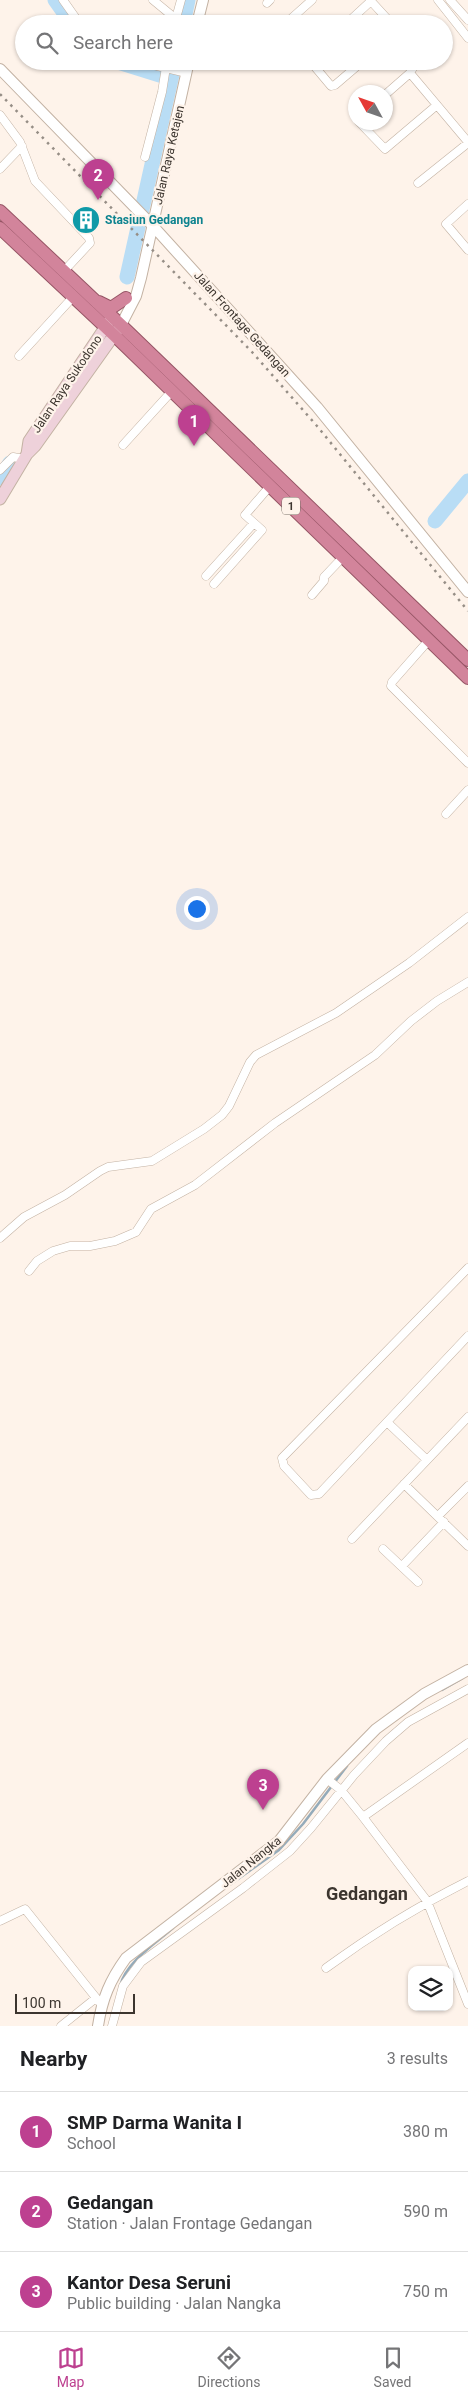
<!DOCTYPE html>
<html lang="en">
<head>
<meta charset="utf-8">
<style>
	body { margin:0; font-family:Roboto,sans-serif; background:#f2f2f2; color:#202124 }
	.controls { position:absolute; right:15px; bottom:15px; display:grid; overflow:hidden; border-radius:10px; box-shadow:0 1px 4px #0004 }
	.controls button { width:45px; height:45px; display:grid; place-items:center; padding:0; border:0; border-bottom:1px solid #e0e0e0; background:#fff; color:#202124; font:25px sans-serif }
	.compass { position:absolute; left:348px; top:85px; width:45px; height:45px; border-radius:50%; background:#fff; box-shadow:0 1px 4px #0004; rotate:310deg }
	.scale { position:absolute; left:15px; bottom:12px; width:120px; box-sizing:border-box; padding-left:5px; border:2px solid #3c352f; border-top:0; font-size:14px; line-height:18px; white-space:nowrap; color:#3c352f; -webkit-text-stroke:4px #fef3ea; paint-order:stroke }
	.you { position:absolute; left:196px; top:908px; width:18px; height:18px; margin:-12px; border:4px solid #fff; border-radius:50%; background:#1a73e8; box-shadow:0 0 0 8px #1a73e833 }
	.badge { display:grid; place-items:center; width:32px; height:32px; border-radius:50%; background:#bd4090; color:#fff; font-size:16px; font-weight:700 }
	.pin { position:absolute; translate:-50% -41px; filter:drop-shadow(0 1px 2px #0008) }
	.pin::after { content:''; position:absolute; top:26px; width:18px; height:15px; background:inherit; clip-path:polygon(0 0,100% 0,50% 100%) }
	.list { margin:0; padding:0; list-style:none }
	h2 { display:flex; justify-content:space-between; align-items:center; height:65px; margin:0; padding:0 20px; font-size:21px }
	h2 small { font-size:16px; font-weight:400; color:#757577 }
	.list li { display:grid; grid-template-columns:32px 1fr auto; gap:15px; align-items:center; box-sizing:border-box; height:80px; padding:0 20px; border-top:1px solid #e0e0e0 }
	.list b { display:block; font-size:19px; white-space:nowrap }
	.list p { margin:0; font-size:16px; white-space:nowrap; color:#757577 }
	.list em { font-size:16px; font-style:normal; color:#757577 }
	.icon { flex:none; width:28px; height:28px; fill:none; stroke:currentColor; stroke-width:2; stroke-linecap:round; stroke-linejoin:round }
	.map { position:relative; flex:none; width:468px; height:2026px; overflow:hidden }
	.search { position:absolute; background:#fff; box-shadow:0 1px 4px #0004; left:15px; right:15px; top:15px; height:55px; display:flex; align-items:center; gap:12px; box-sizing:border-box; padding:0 18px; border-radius:28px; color:#757577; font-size:19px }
	.sheet { height:305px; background:#fff }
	nav { display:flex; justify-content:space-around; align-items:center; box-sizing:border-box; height:70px; border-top:1px solid #e0e0e0; background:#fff; font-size:14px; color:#757577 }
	nav a { display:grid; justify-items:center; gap:2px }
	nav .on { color:#bd4090 }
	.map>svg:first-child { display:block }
</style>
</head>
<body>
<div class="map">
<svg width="468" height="2026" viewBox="0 0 468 2026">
	<rect width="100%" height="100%" fill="#fef3ea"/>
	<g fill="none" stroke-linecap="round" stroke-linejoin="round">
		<path stroke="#94abba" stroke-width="2.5" d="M442,1690l21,-12
			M231,1884l48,-34 24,-26 44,-58
			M120,1986c6,-24 36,-43 53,-58"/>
		<path stroke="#b9ddf5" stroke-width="15" d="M55,0l17,24
			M183,24l5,-24
			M115,61l48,15
			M127,277l48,-216
			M0,478l10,-15
			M435,521l33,-40"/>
		<defs>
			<path id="minor" d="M63,0l17,24
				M153,0l23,19
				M370,0l22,24
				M438,0l30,38
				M450,0l18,20
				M267,3l3,-3
				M175,22l6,-22
				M285,24l27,-24
				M346,24l25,-23
				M136,61l51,12
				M310,61l21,25 4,-1 28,-24
				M410,73l58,69
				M386,94l24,-21 7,-12
				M0,115l20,27 15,39 54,57 1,5 -26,28
				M359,122l26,27 52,-44
				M145,157l17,-65 5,-31
				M0,169l22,-23
				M418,183l50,-40
				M468,204l-22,20 22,26
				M19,356l54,-59
				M123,445l49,-54
				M0,470l13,-13 11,2
				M206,576l48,-53
				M214,584l48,-54 -17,-15 25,-29
				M312,595l12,-14v-4l19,-20
				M429,640l-37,42 -1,4 77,77
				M446,814l22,-24
				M0,1238l24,-21 41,-22 35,-24 8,-4 44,-6 52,-32 18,-14 7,-9 21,-44 6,-7 80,-42 73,-50 59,-46
				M468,1268l-186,190 2,8 27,29 8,-1 149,-158
				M29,1271l8,-10 16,-10 17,-5h20l25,-5 21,-9 15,-23 44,-24 80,-62 100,-68 36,-34 26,-20 31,-19
				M388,1423l39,37
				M404,1484l64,62
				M438,1516l30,-30
				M352,1539l116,-122
				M383,1549l35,33
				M402,1566l42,-44
				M327,1779l14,11 22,27 64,84 41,103
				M363,1817l105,-74
				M0,1921l25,-12 76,95
				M326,1968c45,-33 92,-62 142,-87
				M61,2026l35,-28
				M112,2026l11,-40 18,-24 102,-74 47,-37 21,-23 43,-53 32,-34 22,-19 60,-33"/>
			<path id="tertiary" d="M197,24l6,-24
				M0,69l153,157 164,181 151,185
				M121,325l15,-29 5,-18 48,-217
				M98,2026c4,-27 12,-46 28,-68l153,-117 48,-62 49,-50 48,-35 44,-24"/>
			<path id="secondary" d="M27,454l2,-13 81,-121
				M0,499l27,-45 8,-8 84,-118"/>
			<path id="trunk" d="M0,211l121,114 347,335
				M0,228l114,107 354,343
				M99,302l12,6 15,-10"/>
		</defs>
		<use href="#minor" stroke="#c3b2a3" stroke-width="9"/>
		<use href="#tertiary" stroke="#c3b2a3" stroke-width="12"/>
		<use href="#secondary" stroke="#c3b2a3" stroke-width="13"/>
		<use href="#trunk" stroke="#965565" stroke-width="14"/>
		<use href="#minor" stroke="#fff" stroke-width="8"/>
		<use href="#tertiary" stroke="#fff" stroke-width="10"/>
		<use href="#secondary" stroke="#eed1da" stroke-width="11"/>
		<use href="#trunk" stroke="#d2849b" stroke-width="12"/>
		<path stroke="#968e86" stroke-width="2.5" stroke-dasharray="2.5 5" stroke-linecap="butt" d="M0,94l252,258 65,74 151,185"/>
	</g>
	<defs>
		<symbol id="building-disc" viewBox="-11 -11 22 22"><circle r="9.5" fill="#0f9aa8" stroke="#fef3ea"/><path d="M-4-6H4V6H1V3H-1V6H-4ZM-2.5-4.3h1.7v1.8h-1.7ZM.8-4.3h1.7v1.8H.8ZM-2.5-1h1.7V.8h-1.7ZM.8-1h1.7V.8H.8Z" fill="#fff"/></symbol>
	</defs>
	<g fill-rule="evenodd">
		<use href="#building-disc" x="70" y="204" width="32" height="32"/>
	</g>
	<g text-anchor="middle" stroke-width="4.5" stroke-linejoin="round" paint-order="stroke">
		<rect fill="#fef3ea" stroke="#766e67" stroke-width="1" x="282" y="497.5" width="18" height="17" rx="4"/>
		<g font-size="11" font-weight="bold" fill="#3c352f">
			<text x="291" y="510">1</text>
		</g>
		<g font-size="12" fill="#3c352f" stroke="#fef3ea">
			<text transform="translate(169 155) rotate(-77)" y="4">Jalan Raya Ketajen</text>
			<text transform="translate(242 324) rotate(48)" y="4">Jalan Frontage Gedangan</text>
			<text transform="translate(67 384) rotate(-56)" y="4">Jalan Raya Sukodono</text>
			<text transform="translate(251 1862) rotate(-39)" y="4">Jalan Nangka</text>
		</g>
		<g font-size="12" font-weight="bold" fill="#0d838f" stroke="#fef3ea" text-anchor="start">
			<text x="105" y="224">Stasiun Gedangan</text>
		</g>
		<g font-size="18" font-weight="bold" fill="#3c352f" stroke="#fef3ea">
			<text x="367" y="1900">Gedangan</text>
		</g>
	</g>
</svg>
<div class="controls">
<button><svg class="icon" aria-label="layers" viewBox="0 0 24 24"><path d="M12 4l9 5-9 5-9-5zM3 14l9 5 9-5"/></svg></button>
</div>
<svg class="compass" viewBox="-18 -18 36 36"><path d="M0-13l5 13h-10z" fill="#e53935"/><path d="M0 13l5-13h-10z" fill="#757577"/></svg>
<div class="scale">100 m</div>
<div class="you"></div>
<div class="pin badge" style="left:194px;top:446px">1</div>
<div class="pin badge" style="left:98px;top:200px">2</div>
<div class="pin badge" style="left:263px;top:1810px">3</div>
<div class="search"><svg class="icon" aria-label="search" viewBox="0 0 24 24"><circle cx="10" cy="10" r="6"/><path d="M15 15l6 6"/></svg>Search here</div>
</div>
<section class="sheet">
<h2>Nearby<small>3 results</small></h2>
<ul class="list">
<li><span class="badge">1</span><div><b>SMP Darma Wanita I</b><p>School</p></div><em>380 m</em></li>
<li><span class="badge">2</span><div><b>Gedangan</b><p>Station · Jalan Frontage Gedangan</p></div><em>590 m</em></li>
<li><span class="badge">3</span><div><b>Kantor Desa Seruni</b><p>Public building · Jalan Nangka</p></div><em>750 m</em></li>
</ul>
</section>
<nav>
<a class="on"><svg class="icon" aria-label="map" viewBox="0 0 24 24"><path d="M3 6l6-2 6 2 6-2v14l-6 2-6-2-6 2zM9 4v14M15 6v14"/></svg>Map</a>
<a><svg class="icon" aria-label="directions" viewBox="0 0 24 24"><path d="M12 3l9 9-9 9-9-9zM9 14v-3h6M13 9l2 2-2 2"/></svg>Directions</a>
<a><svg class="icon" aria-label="saved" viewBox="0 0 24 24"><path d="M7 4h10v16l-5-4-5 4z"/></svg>Saved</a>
</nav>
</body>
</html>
